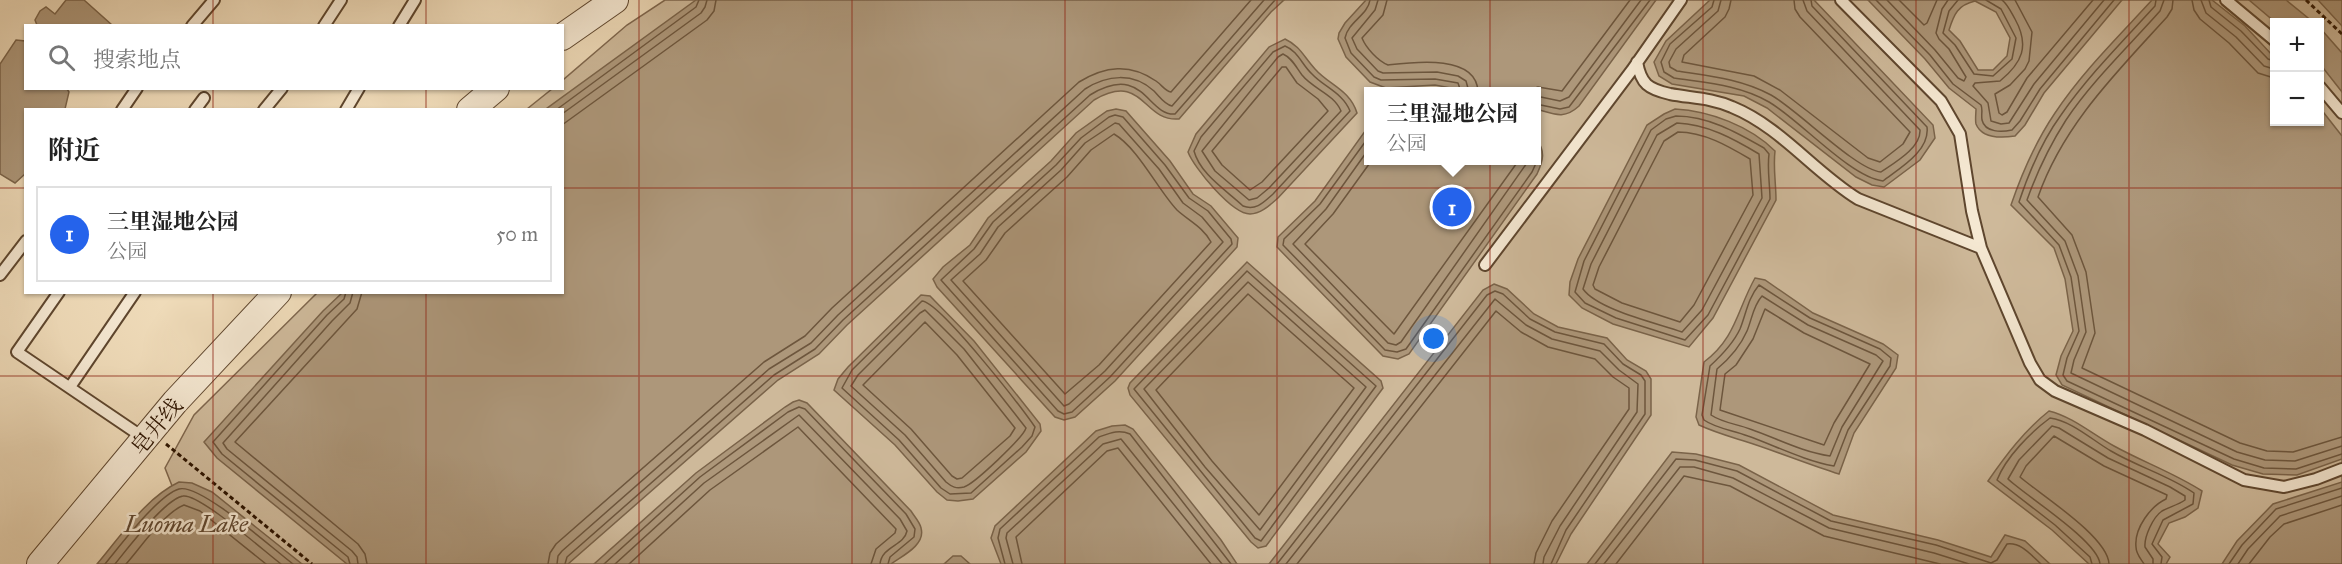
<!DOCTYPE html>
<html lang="zh">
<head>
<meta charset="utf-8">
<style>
	body { margin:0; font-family:"IM FELL Great Primer","Noto Serif SC",serif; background:#f6f6f6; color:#222 }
	.controls { position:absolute; right:18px; top:18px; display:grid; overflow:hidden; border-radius:0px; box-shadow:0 2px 4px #0004 }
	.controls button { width:54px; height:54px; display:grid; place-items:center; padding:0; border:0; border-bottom:2px solid #e0e0e0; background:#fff; color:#222; font:30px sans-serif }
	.you { position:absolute; left:1434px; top:339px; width:21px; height:21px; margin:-15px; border:4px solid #fff; border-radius:50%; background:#1a73e8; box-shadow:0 0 0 9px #1a73e833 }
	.badge { display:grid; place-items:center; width:39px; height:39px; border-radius:50%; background:#2563eb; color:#fff; font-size:20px; font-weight:700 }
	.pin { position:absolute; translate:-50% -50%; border:3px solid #fff; box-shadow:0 2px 6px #0006 }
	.popup { position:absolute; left:1364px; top:87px; width:177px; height:78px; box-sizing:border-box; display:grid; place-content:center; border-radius:0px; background:#fff; filter:drop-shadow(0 2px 4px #0005); font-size:20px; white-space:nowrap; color:#767676 }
	.popup b { font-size:22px; color:#222 }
	.popup::after { content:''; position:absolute; left:50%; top:100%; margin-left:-12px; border:12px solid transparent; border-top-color:#fff }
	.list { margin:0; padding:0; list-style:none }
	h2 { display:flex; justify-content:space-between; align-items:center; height:78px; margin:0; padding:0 24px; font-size:26px }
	h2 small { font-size:20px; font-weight:400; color:#767676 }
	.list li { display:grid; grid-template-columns:39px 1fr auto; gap:18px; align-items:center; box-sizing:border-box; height:96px; margin:0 12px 12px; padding:0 12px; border:2px solid #e0e0e0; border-radius:0px }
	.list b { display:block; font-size:22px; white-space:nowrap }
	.list p { margin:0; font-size:20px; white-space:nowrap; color:#767676 }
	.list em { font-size:20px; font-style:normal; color:#767676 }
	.icon { flex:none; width:33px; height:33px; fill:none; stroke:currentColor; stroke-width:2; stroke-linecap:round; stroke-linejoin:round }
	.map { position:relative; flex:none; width:2342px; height:564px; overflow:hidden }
	.search { position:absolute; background:#fff; box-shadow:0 2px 4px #0004; left:24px; top:24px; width:540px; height:66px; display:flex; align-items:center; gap:15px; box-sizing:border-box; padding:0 21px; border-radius:0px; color:#767676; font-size:22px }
	.panel { position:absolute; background:#fff; box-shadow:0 2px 4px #0004; left:24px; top:108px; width:540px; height:186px; border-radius:0px }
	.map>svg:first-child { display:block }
</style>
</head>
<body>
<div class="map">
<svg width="2342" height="564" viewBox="0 0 2342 564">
	<rect width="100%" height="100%" fill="#efdbb9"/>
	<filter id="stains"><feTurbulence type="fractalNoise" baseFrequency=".00333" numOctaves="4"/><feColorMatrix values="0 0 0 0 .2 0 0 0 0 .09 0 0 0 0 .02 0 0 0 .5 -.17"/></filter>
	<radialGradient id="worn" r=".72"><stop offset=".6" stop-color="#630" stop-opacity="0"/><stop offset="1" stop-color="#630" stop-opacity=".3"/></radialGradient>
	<path fill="#ceb99a" stroke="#7e664d" stroke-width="1.5" fill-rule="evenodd" d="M665,0h1677v564h-2085l-79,-63 -13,-33 29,-53 123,-122 245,-1v-182l-35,-1 25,-20 10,-1 1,-8 64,-55zM2274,22h46v100h-46zM1368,92h168v68h-168z"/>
	<path fill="#ad977a" stroke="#7a6349" stroke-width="1.5" fill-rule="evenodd" d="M66,0h18l28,25h-75l-2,-5 5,-9 6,-4 9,7z
		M696,0h588l-13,12 -92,107c-37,3 -35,-48 -85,-19l-247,225 -28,29 -41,26 -210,184h-221l-130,-106 -13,-16 119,-131 19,-18 220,-1v-182l-16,-1z
		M1366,0h290l-77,106c-15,14 -25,8 -43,3v-17l-70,-1 -31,-6 -49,3 -16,-6 -24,-25 -8,-18 1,-6 6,-10z
		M1710,0h104l119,125 2,13 -15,22 -36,27 -12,-2 -16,-8 -89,-69 -23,-12 -72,-12 -13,-8 -5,-14 12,-21z
		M1868,0h254l-78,93 -19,32 -10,11c-13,2 -33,3 -39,-12 -1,-4 0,-11 0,-15l-27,-21 -24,-29zM1975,1l21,11 14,26 -3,18 -14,14h-15l-18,-29 -11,-11c5,-16 9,-25 26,-29z
		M2152,0h60l33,26 29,31v65h46v-14l22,28v323l-45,16 -34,-1 -31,-9 -170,-80 -6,-10 5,-19 12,-25 -8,-52 -11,-31 -43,-43c11,-32 25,-64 44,-92 27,-41 64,-77 97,-113z
		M2249,0h37l27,22h-38z
		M2318,0h24v26z
		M2320,28l22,25v39l-22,-28z
		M1285,39c15,7 19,18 30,30 14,16 35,21 42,44l-79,85c-8,7 -17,16 -28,16 -18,0 -56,-46 -62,-62l8,-18 73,-87z
		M16,40l9,1 1,47 41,1 2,3 -4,17 -39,1 -1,64 -10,9 -15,-9v-110z
		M1116,109l10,2 44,50 23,33 18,12 27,32 -1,9 -122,134 -40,36 -11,3 -9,-3 -118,-130 -4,-8 10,-12 27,-22 18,-27 63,-57 25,-28 31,-22z
		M1675,109c35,2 75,17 100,42 -2,17 1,32 1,49l-63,118 -24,29 -76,-23 -31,-16 -13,-13 1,-13 8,-23 69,-134 17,-11z
		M1368,127v33h168v-21c10,12 7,22 1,35l-128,180 -11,5 -15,-3 -106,-109 1,-10 37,-36z
		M1247,262l134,119 2,7 -117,158 -8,2 -7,-6 -121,-147 -2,-7 2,-5z
		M1755,278l10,2 48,33 70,31 15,11 -2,13 -42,65 -15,41c-32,-10 -63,-23 -95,-33 -16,-5 -30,-9 -45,-16l-3,-8 8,-55c32,-24 33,-52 51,-84z
		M1494,284l13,5 27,25 24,13 49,11 20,22 19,11 5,8v36l-80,119 -15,30h-287l214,-274z
		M921,295l9,1 44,45 66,83 1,7 -15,21 -53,47 -15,2 -11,-1 -10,-8 -42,-47 -61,-55 4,-11 10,-12z
		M799,400l8,3 104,108c3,5 9,11 10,17 5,17 -19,28 -30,36h-297l102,-91 89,-66 8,-5z
		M2049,411c24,6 43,23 65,35 29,16 60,27 88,45l-4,17 -13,9 -16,6 -11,21 12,13 -4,7h-77l-37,-34 -64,-49c18,-26 36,-50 61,-70z
		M1125,425l8,4 88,111 16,24h-236l-10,-26 4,-12 101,-95 16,-5z
		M1672,452l24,2 43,11 94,50 105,25 53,17 14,-22 20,6 25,23h-463z
		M179,482l13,1 20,9 90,72h-205c24,-28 48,-66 82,-82z
		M2342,482v82h-120l15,-23 36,-37z
		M953,556h8l9,8h-26z"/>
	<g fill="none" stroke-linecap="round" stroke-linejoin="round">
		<path stroke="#6d563d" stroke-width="1.5" d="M1370,0c-2,15 -22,22 -25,38l6,15 23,24 7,3 54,-1 23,4 3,9
			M1378,0l-3,10 -23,28 5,11 21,22 5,2 54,-1 21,4 8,5 3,11
			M1387,0l-4,15 -21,23c4,10 16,23 26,27 26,-3 89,-11 90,27
			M1714,0l-2,7 -42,37 -9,18 3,10 10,6c33,5 66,7 95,24 31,18 81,75 114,79 17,-13 47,-30 44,-54l-115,-121 -1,-6
			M1721,0l-3,11 -42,38 -7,13 1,5 7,4c33,5 65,8 94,24 27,15 85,75 110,77 13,-9 40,-24 39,-42l-113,-119 -4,-11
			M1731,0l-2,9 -4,8 -41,38 -2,7 72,14 26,14 88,68 12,4 23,-18 7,-12 -110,-115 -5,-8 -1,-9
			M1876,0l54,55 23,29 28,21c2,5 0,9 1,15 3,13 20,12 30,10l8,-9 20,-32 74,-89
			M1887,0l48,50 23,28 6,3 2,-4 -17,-28 -10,-10 -3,-6 6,-24 6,-9
			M1899,0l25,25 3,-2 10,-23
			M1958,0l-9,11 -6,22 12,12 19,29 19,2 19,-17 4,-21 -15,-29 -15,-9
			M2002,0c6,5 9,12 13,19 15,27 7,44 -15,62l-25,2 -2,3 15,17 3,18 10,3 8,-1 25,-39 70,-84
			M2015,0l17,32 -3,29 -4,8 -15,16 -15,9 4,19 3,2 5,-3 20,-34 66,-78
			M2156,0l-1,6c-32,35 -67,70 -94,109 -19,26 -32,57 -42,87l40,43 12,32 8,54 -12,27 -4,17 4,6 167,78 30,9 32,1 46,-15
			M2164,0l-4,11c-31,35 -68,70 -94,109 -16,25 -29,52 -39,80l38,41 13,35 8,56 -12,28 -3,13 166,79 28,8 30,1 47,-15
			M2173,0l-1,9 -5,8c-50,55 -104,108 -129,180l34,38 14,37 9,61 -13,35 158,75 27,8 26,1 49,-15
			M2192,0l2,10 6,9 29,24 29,30 16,5
			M2201,0l5,13 30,24 28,29 10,3
			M2209,0l2,7 30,24 27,28 6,2
			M1285,46c13,5 17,19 27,28 12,13 31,19 38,37l-77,83c-9,8 -17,17 -30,12 -17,-16 -43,-32 -49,-55l7,-14 72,-85z
			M1283,54c9,4 13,13 19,21 11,14 32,19 39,36l-72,77 -12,10 -8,2 -34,-29 -13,-20 76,-94z
			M1282,67h4l11,16 21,16 10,12 -66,71 -12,8 -28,-25 -10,-14z
			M1524,92l14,-5 24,4 68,-91
			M1536,96l24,5 9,-4 72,-97
			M1536,104l24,5 9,-2 81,-107
			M556,110l140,-103 3,-7
			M562,114l139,-101 4,-6 2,-7
			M1115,115l8,2 42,48 24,33 19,13 23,28 1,5 -122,133 -38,35 -8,2 -6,-3 -117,-131 33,-31 19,-27 63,-57 25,-27 28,-21z
			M1676,116c32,0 60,16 88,32l5,6c-2,16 1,30 1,45l-62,116 -23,25 -69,-22 -31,-15 -10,-11 9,-31 67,-131 15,-11z
			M1115,123l4,1 40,45 24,34 19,14 21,25 -118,129 -36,33 -5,2 -113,-126 29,-26 18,-27 63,-57 24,-27z
			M1677,123c30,1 57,16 82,31l3,44 -60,112 -20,22c-25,-9 -84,-22 -99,-43l8,-25 66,-129z
			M562,125l145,-105 7,-9 2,-11
			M1678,132c26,0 50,14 72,27l3,36 -59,110 -14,17 -58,-19 -27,-14 -2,-4 6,-18 65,-126z
			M1114,134c24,14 44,56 63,76 12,11 26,17 34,32l-112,123 -34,29 -102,-113 23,-21 19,-27 62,-56 24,-27z
			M1368,138l-48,66 -36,35 -1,6 102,105 12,2 9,-3 126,-177 5,-11 -1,-12
			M1368,150l-42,59 -33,35 95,99 8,2 5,-3 128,-182
			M1372,160l-39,54 -28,30 89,90 125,-174
			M1247,271l129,115 -115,155 -6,-3 -121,-149z
			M1248,282l118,105 -106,143 -55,-63 -61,-78z
			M1759,285l51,33 70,31 11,9 -1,8 -42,64 -14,36c-29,-5 -58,-20 -86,-30 -15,-6 -31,-7 -44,-16l-2,-5 8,-49c12,-11 23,-22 30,-37 6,-15 8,-31 19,-44z
			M346,292l-2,7 -17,16 -114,127 9,12 126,103 2,7
			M353,292l-3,11 -18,18 -109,122 4,6 125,102 5,6 1,7
			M362,292l-5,17 -122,133 123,102 7,10 2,10
			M1248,294l106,94 -95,127 -47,-54 -56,-71z
			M1762,296l46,29 68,30 7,6 -41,66 -12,29c-28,-4 -54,-18 -80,-27 -13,-5 -27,-6 -39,-14l6,-46c12,-10 23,-22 30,-38 5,-12 6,-25 15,-35z
			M922,301c18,1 99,106 113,126l-3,9 -10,11 -51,46 -21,1 -9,-6 -42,-48 -57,-52 10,-18z
			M1765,309l39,24 66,31 -36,59 -10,22 -104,-35 5,-36 11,-9 17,-26z
			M925,310l39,39 62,79c-3,10 -52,56 -62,59 -8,2 -12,0 -18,-5l-41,-47 -54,-49 7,-11 62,-62z
			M925,322l32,33 58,73 -5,8 -48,42 -5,1 -5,-3 -41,-47 -48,-44z
			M105,564c15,-18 53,-69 74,-75 21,-6 94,60 114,75
			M115,564c12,-15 51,-66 68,-68 16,-3 82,56 98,68
			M126,564c15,-17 38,-51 58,-59l16,6 66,53
			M548,564l2,-11 6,-9 208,-182 41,-26 27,-28 247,-226c26,-16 51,-19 77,-1 6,4 9,10 15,11l80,-92
			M557,564l1,-8 4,-5 207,-182 42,-26 27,-28 247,-226c22,-14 48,-17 69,2 6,6 10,13 18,15l92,-106
			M565,564l2,-7 207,-182 41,-26 28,-29 247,-225c54,-33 57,21 85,19l100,-114
			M604,564l96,-87 88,-65 11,-5 6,2 101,105 9,15 -1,8 -24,20 -2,7
			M615,564l89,-81 95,-68 101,104 7,12c-3,15 -25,15 -27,33
			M629,564l81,-74 88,-63 98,102 -1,4 -19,16 -5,15
			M1005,564l-7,-26 2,-9 99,-92c11,-4 20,-8 31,-3l101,130
			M1013,564l-7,-26 1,-5 96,-89 18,-5 101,125
			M1022,564l-6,-27 91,-86 11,-3 93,116
			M1277,564l210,-269 8,-4 8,3 27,25 25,13 49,12 19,20 18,11 4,6v33l-79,116 -15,34
			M1286,564l209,-265 31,26 26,14 48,12 19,19 19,14 -1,28 -77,114 -16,31 -1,7
			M1297,564l199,-253 25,21 27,15 47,12 18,18 16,11v21l-77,112 -16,32 -2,11
			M1595,564l81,-105 19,1 42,11 94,50 105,24 55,18 6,-3 10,-16c14,-2 24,11 34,20
			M1604,564l76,-97h14l39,11 96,50 105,25 35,11
			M1616,564l68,-88 46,10 94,50 116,28
			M2092,564l-2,-7 -35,-32 -58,-45c9,-23 34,-48 53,-62 22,3 42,22 61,33 27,16 57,24 83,42l-1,11 -30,16 -11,24 10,13 -1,7
			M2100,564c-2,-23 -74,-68 -92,-85l11,-19 33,-34 7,2 49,30 62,29 15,9v4c-7,5 -16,7 -23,11 -9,6 -18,26 -17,36l8,12v5
			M2109,564c-1,-27 -68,-69 -89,-87l6,-11 28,-30 50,30 63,29 -1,4c-15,7 -32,29 -30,48 0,7 5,12 8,17
			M2229,564l13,-19 34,-36 66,-21
			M2238,564l10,-15 32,-33 62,-20
			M2249,564l21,-27 14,-13 58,-19"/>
		<defs>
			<path id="service" d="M1841,0l100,101 19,33 12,77 9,37 49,115 10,17 15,11 90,39 99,50 40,7 32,-8 26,-10
				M2226,0l48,40
				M192,26l22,-26
				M324,26l17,-26
				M399,26l16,-26
				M1637,62c4,22 11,27 33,32 21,4 42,4 62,13 49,20 82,65 126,92l123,49
				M2320,87l22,26
				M122,110l15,-22
				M195,110l9,-12
				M264,110l18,-22
				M346,110l13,-22
				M1485,265l147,-195 49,-70
				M0,275l26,-34
				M59,292l-42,60 127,86
				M70,387l65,-95"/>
			<path id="tertiary" d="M562,37l53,-37
				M470,110l26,-22
				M40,564l135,-162 103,-110"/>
		</defs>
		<use href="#service" stroke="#5e462e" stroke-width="14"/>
		<use href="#tertiary" stroke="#5e462e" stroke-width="28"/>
		<path stroke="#2d1400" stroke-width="3" stroke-dasharray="4.5 3" stroke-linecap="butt" d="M2306,0l36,34
			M166,444l146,120"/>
		<use href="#service" stroke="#f5e8d2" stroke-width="10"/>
		<use href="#tertiary" stroke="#f5e8d2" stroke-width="26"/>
	</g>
	<path fill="none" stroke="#8f2418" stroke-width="1.5" stroke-opacity="0.55" d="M213,0v26M426,0v26M639,0v564M852,0v564M1065,0v564M1277,0v564M1490,0v564M1703,0v564M1916,0v564M2129,0v564M213,88v22M426,88v22M0,188h26M562,188h1780M213,292v272M426,292v272M0,376h2342"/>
	<g text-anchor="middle" stroke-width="5" stroke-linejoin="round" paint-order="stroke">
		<g font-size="22" fill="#2d1400" stroke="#f5e8d2">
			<text transform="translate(156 426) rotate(-50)" y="8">皂井线</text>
		</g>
		<g font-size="24" font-style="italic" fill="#604831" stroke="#f5e8d2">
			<text x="186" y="532">Luoma Lake</text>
		</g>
	</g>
	<rect width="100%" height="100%" filter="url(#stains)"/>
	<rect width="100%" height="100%" fill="url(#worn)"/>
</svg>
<div class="controls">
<button>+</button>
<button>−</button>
</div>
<div class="you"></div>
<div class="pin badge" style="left:1452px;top:207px">1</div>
<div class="popup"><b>三里湿地公园</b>公园</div>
<div class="search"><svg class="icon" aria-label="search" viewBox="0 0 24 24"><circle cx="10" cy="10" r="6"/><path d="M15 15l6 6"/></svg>搜索地点</div>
<section class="panel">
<h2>附近<small></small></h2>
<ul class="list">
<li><span class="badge">1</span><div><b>三里湿地公园</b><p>公园</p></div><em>50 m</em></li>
</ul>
</section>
</div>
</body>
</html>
